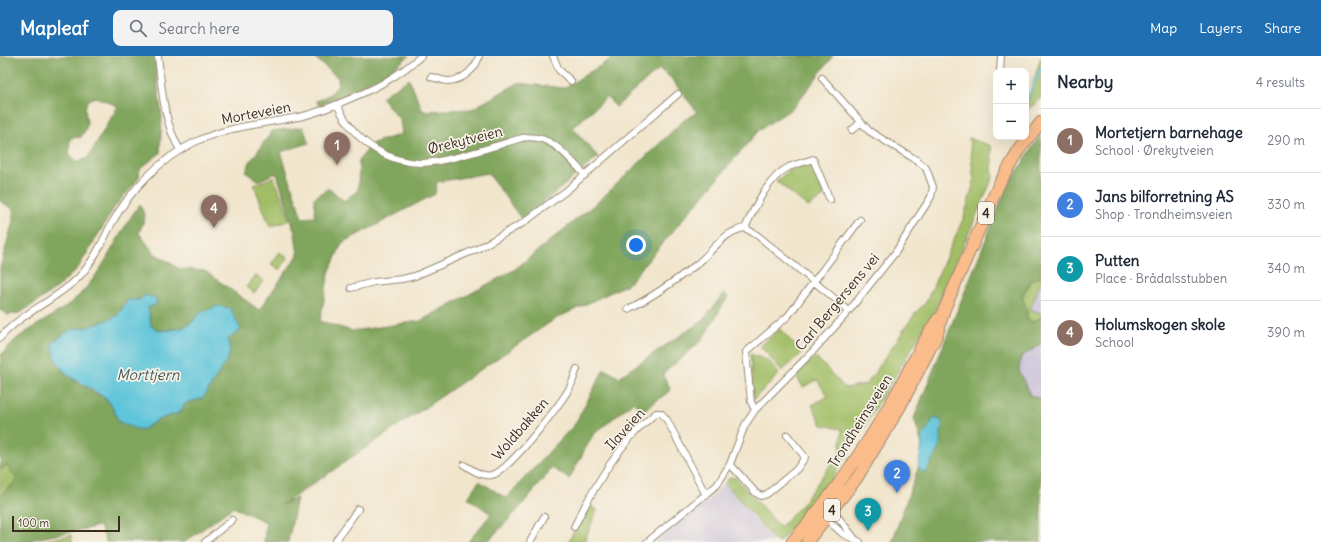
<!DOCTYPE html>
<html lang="en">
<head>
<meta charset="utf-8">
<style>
	body { margin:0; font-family:Delius,sans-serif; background:#f2f2f3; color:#1f2937 }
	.controls { position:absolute; right:12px; top:12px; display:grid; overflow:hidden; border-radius:8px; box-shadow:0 4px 16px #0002 }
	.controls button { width:36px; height:36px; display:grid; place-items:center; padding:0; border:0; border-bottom:1px solid #e0e1e3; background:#fff; color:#1f2937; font:20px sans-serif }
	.scale { position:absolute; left:12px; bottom:10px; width:108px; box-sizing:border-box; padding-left:4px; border:2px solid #3b2a1e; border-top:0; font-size:11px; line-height:14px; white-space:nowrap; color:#3b2a1e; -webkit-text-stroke:3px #f7f3e8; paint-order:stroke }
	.you { position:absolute; left:636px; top:189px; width:14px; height:14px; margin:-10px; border:3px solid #fff; border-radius:50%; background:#1a73e8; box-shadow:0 0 0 6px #1a73e833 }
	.badge { display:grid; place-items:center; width:26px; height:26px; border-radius:50%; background:#1f6fb2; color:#fff; font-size:13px; font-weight:700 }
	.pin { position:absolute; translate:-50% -33px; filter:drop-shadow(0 1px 2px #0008) }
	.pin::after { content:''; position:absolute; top:21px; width:14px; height:12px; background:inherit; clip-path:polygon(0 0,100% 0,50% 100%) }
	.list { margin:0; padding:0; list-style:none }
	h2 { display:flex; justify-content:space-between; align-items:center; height:52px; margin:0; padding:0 16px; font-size:17px }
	h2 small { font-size:13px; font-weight:400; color:#747a83 }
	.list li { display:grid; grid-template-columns:26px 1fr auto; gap:12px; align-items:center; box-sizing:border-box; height:64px; padding:0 16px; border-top:1px solid #e0e1e3 }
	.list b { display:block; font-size:15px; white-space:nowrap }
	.list p { margin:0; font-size:13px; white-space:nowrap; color:#747a83 }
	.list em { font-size:13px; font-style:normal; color:#747a83 }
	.icon { flex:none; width:22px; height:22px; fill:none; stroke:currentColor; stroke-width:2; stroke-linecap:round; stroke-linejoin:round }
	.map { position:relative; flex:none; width:1041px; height:486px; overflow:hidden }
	header { display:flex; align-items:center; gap:24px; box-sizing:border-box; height:56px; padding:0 20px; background:#1f6fb2; color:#fff }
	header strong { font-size:19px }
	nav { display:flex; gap:22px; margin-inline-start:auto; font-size:14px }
	.search { width:280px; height:36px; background:#f2f2f3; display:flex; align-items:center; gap:10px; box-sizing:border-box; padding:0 14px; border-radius:8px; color:#747a83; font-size:15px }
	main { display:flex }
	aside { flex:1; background:#fff }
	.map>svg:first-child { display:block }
</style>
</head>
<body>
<header>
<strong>Mapleaf</strong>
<div class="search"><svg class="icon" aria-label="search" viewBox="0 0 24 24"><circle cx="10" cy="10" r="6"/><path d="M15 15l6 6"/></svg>Search here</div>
<nav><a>Map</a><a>Layers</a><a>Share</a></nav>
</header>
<main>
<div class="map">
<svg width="1041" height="486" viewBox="0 0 1041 486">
	<rect width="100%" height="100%" fill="#f7f3e8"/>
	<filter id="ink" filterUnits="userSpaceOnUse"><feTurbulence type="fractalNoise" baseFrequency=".025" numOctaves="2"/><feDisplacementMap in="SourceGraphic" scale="8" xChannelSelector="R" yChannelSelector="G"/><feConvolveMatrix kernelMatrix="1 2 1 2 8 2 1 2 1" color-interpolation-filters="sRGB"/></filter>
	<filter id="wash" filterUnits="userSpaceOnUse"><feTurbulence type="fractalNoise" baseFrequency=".012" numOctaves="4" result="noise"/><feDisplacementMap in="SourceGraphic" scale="16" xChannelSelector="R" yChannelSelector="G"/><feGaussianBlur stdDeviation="0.9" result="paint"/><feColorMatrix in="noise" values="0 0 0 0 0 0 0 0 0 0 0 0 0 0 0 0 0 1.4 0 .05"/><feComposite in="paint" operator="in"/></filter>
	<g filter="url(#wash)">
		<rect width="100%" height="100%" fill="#f1e5cc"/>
		<path fill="#c8bfd8" d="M1041,226v31l-11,-3z
			M1041,288v55l-11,-4 -11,-25 2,-13z
			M724,427l50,59h-119l56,-44z"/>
		<path fill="#a1be66" stroke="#6e7442" d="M1041,1v42l-15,12v-4z
			M969,82l22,8 2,31 -57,132 -114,186 -43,47h-3l-51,-59 5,-6 6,1 44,49 19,-19 41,-56 2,-23 -20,-4 -10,-20 16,-9 -11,-16 -14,7 -8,-13 21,-17 29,31 22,-4 49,-72 10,-10 38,-85 10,-35z
			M812,107l12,33 -16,11 -32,-26 13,-10z
			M274,121l16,43 -20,7 -16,-42z
			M280,196l8,6 -8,12 -9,-6z
			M256,219l8,6 -10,12 -8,-6z
			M1039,220l2,1v5l-11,27 11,4v4l-7,5 -7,-2v-10l-5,-13 9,-17z
			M780,273l22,24 -20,18 -22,-25z
			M750,298l19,7 10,13 -26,26z
			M7,409l11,15 -18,16v-26z
			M588,449l9,5 -13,32h-16z
			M71,479l1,7h-28v-1z"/>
		<path fill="#80a55b" stroke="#5e683c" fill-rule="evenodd" d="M0,0h154l8,61 -2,36 -20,16 -1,9 -25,30 -36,60 -21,20 -37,25 -12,2 -8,-5v-42l13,-47v-12l-13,-8zM95,41l23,9 -31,53 -10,2 -8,-7 1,-16 11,-1c2,-3 5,-8 6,-12 0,-12 -7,-22 8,-28z
			M313,0h96l-24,19 -66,31 -3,-5c11,-5 23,-10 22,-23z
			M616,0h217l-40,52 -34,22 -131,154 -73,35 -273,186 15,-7 -9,44h-24l2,-20 -33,-15 -48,35h-79l-6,-16 -65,13 -7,3h-28v-46l17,-16 -10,-15 -7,5 1,-115c6,-6 11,-13 18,-18 22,-16 48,-27 66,-48 23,-26 34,-58 55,-85l5,13 -6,16 15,20 26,16 25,2 54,39 39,-55 -3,-22 -18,-59h-4l-14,7 -13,-9 4,-10 22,-31 31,-4 6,16 -28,9 21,66 13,-1 -1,-19 15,-10 15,13 14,-11 1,-30 14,-17 29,-9 -2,-14 -19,-23 28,-18 14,32 49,-2 46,-26 46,5zM659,13l11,8 27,35 -14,9 -83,79 -86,70 -94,51 -68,10 -32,-10 9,-48 13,-30 93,-49 2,-12 51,-9 34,47 76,-63 -25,-29 34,-31 9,10zM128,244h11l18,4 -9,3 3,19 8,5 22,-3 14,-8 33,19 2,12 -27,47 -17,5 -7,10 -22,7 -13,9 -25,-7 -7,-16 -8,-8 -29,-17 -13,-11 -10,-27 18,-13 23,-4 24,-10z
			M1041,78v143l-10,3 -9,17 5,13v10l7,2 7,-5v27l-20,13 -2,13 11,25 11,4v143h-149l32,-91 -10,-33 92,-229z
			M724,237l4,4 -27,44 -38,33 8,16 -28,21 -10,-9 -40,33 -24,44 -17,-11 -35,43 -30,31h-19l23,-28 -23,-16 11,-17 27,17 69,-74 29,-55 15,8 84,-57z"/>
		<path fill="#5ec5da" stroke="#4c787c" d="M146,239l9,3 2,6 -9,3 3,19 8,5c14,-1 33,-2 39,-17l19,-8 13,2 11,22 -13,9 2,12 -3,9 -24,38 -17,5 -7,10 -22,7 -13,9h-8l-17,-7c-4,-9 -7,-18 -14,-24 -23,-18 -49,-19 -53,-55l18,-13 23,-4 24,-10 11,-16h11z
			M934,362l8,3 -2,25 -15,27 -7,-5 5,-32z"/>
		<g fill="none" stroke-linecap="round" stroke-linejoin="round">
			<path stroke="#5ec5da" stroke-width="2" d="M1026,45l15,-33"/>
		</g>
	</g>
	<g filter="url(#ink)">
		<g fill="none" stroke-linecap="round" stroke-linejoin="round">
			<defs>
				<path id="street" d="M158,0c4,33 5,65 22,94
					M553,0l6,14 12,11
					M1000,15l1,-15
					M431,21c5,1 13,4 18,4 14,-1 27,-12 30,-25
					M337,48c16,37 54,64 95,58 30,-4 61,-16 90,-24 29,-5 45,18 63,37
					M852,74l8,-7
					M745,172c9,-19 23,-51 44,-61 7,-3 16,-5 24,-8l17,41
					M351,232l23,-6 28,-3 13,-3 62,-27 46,-26 43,-32 112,-97
					M628,253c25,-12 47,-28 69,-45 16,-13 27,-33 48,-36l12,7 83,68 8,9
					M0,282c22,-26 55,-37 79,-61 15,-16 23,-35 33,-54 19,-34 48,-64 83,-81 36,-17 70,-18 108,-26 13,-3 25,-8 37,-13 32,-13 55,-24 81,-47
					M755,354l-4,-8 -5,-50 42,-36 72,-96
					M730,408l26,29 5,3 6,-2 30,-25 8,-12 -18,-22
					M464,409c9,5 20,14 31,9 17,-8 64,-68 74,-85 4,-6 5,-14 8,-20
					M829,455l9,6 17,22
					M824,461l19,17 17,8
					M574,471c21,-42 45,-84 82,-114h5l6,7 39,75
					M205,486l27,-22
					M339,486l-3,-2 22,-31
					M530,486l14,-25
					M647,486l70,-57 13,-21 15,-39 10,-15 59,-60 34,-38 47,-59 36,-56 2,-10 -7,-19 -8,-7 -49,-30 -47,-53"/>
				<path id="highway" d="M792,486c38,-43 71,-91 100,-141 16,-27 28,-57 46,-82
					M807,486l50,-64 43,-71 37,-72 7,-25 55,-126 20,-34 22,-28"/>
			</defs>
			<use href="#street" stroke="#968875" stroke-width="8"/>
			<use href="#highway" stroke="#968875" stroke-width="13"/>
			<use href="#street" stroke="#fff" stroke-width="6"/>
			<use href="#highway" stroke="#fabc8b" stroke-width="11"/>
		</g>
	</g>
	<g text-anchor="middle" stroke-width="3.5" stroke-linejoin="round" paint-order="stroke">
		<g fill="#f7f3e8" stroke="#73665b" stroke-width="1">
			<rect x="978" y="146" width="16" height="22" rx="3"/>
			<rect x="824" y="443" width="16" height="22" rx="3"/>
		</g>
		<g font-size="13" font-weight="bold" fill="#3b2a1e">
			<text x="986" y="162">4</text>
			<text x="832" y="459">4</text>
		</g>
		<g font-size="14" fill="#3b2a1e" stroke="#f7f3e8">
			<text transform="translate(256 57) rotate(-11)" y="5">Morteveien</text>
			<text transform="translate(465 84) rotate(-14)" y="5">Ørekytveien</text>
			<text transform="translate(837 246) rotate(-50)" y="5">Carl Bergersens vei</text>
			<text transform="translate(860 365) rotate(-58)" y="5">Trondheimsveien</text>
			<text transform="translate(520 373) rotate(-49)" y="5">Woldbakken</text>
			<text transform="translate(625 373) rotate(-48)" y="5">Ilaveien</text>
		</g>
		<g font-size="15" font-style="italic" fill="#465856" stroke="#f7f3e8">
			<text x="148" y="324">Morttjern</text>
		</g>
	</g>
</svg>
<div class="controls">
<button>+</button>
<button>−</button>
</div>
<div class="scale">100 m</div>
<div class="you"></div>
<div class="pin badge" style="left:337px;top:109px;background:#8d6e63">1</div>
<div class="pin badge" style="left:897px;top:437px;background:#3f7fe0">2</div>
<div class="pin badge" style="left:868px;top:475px;background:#0f9aa8">3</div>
<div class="pin badge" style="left:214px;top:172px;background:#8d6e63">4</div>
</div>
<aside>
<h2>Nearby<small>4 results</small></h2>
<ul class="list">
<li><span class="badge" style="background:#8d6e63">1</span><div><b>Mortetjern barnehage</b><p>School · Ørekytveien</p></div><em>290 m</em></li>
<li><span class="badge" style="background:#3f7fe0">2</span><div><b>Jans bilforretning AS</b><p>Shop · Trondheimsveien</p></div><em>330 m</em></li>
<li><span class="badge" style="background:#0f9aa8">3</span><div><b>Putten</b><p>Place · Brådalsstubben</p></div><em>340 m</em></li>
<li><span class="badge" style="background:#8d6e63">4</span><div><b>Holumskogen skole</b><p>School</p></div><em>390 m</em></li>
</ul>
</aside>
</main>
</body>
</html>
